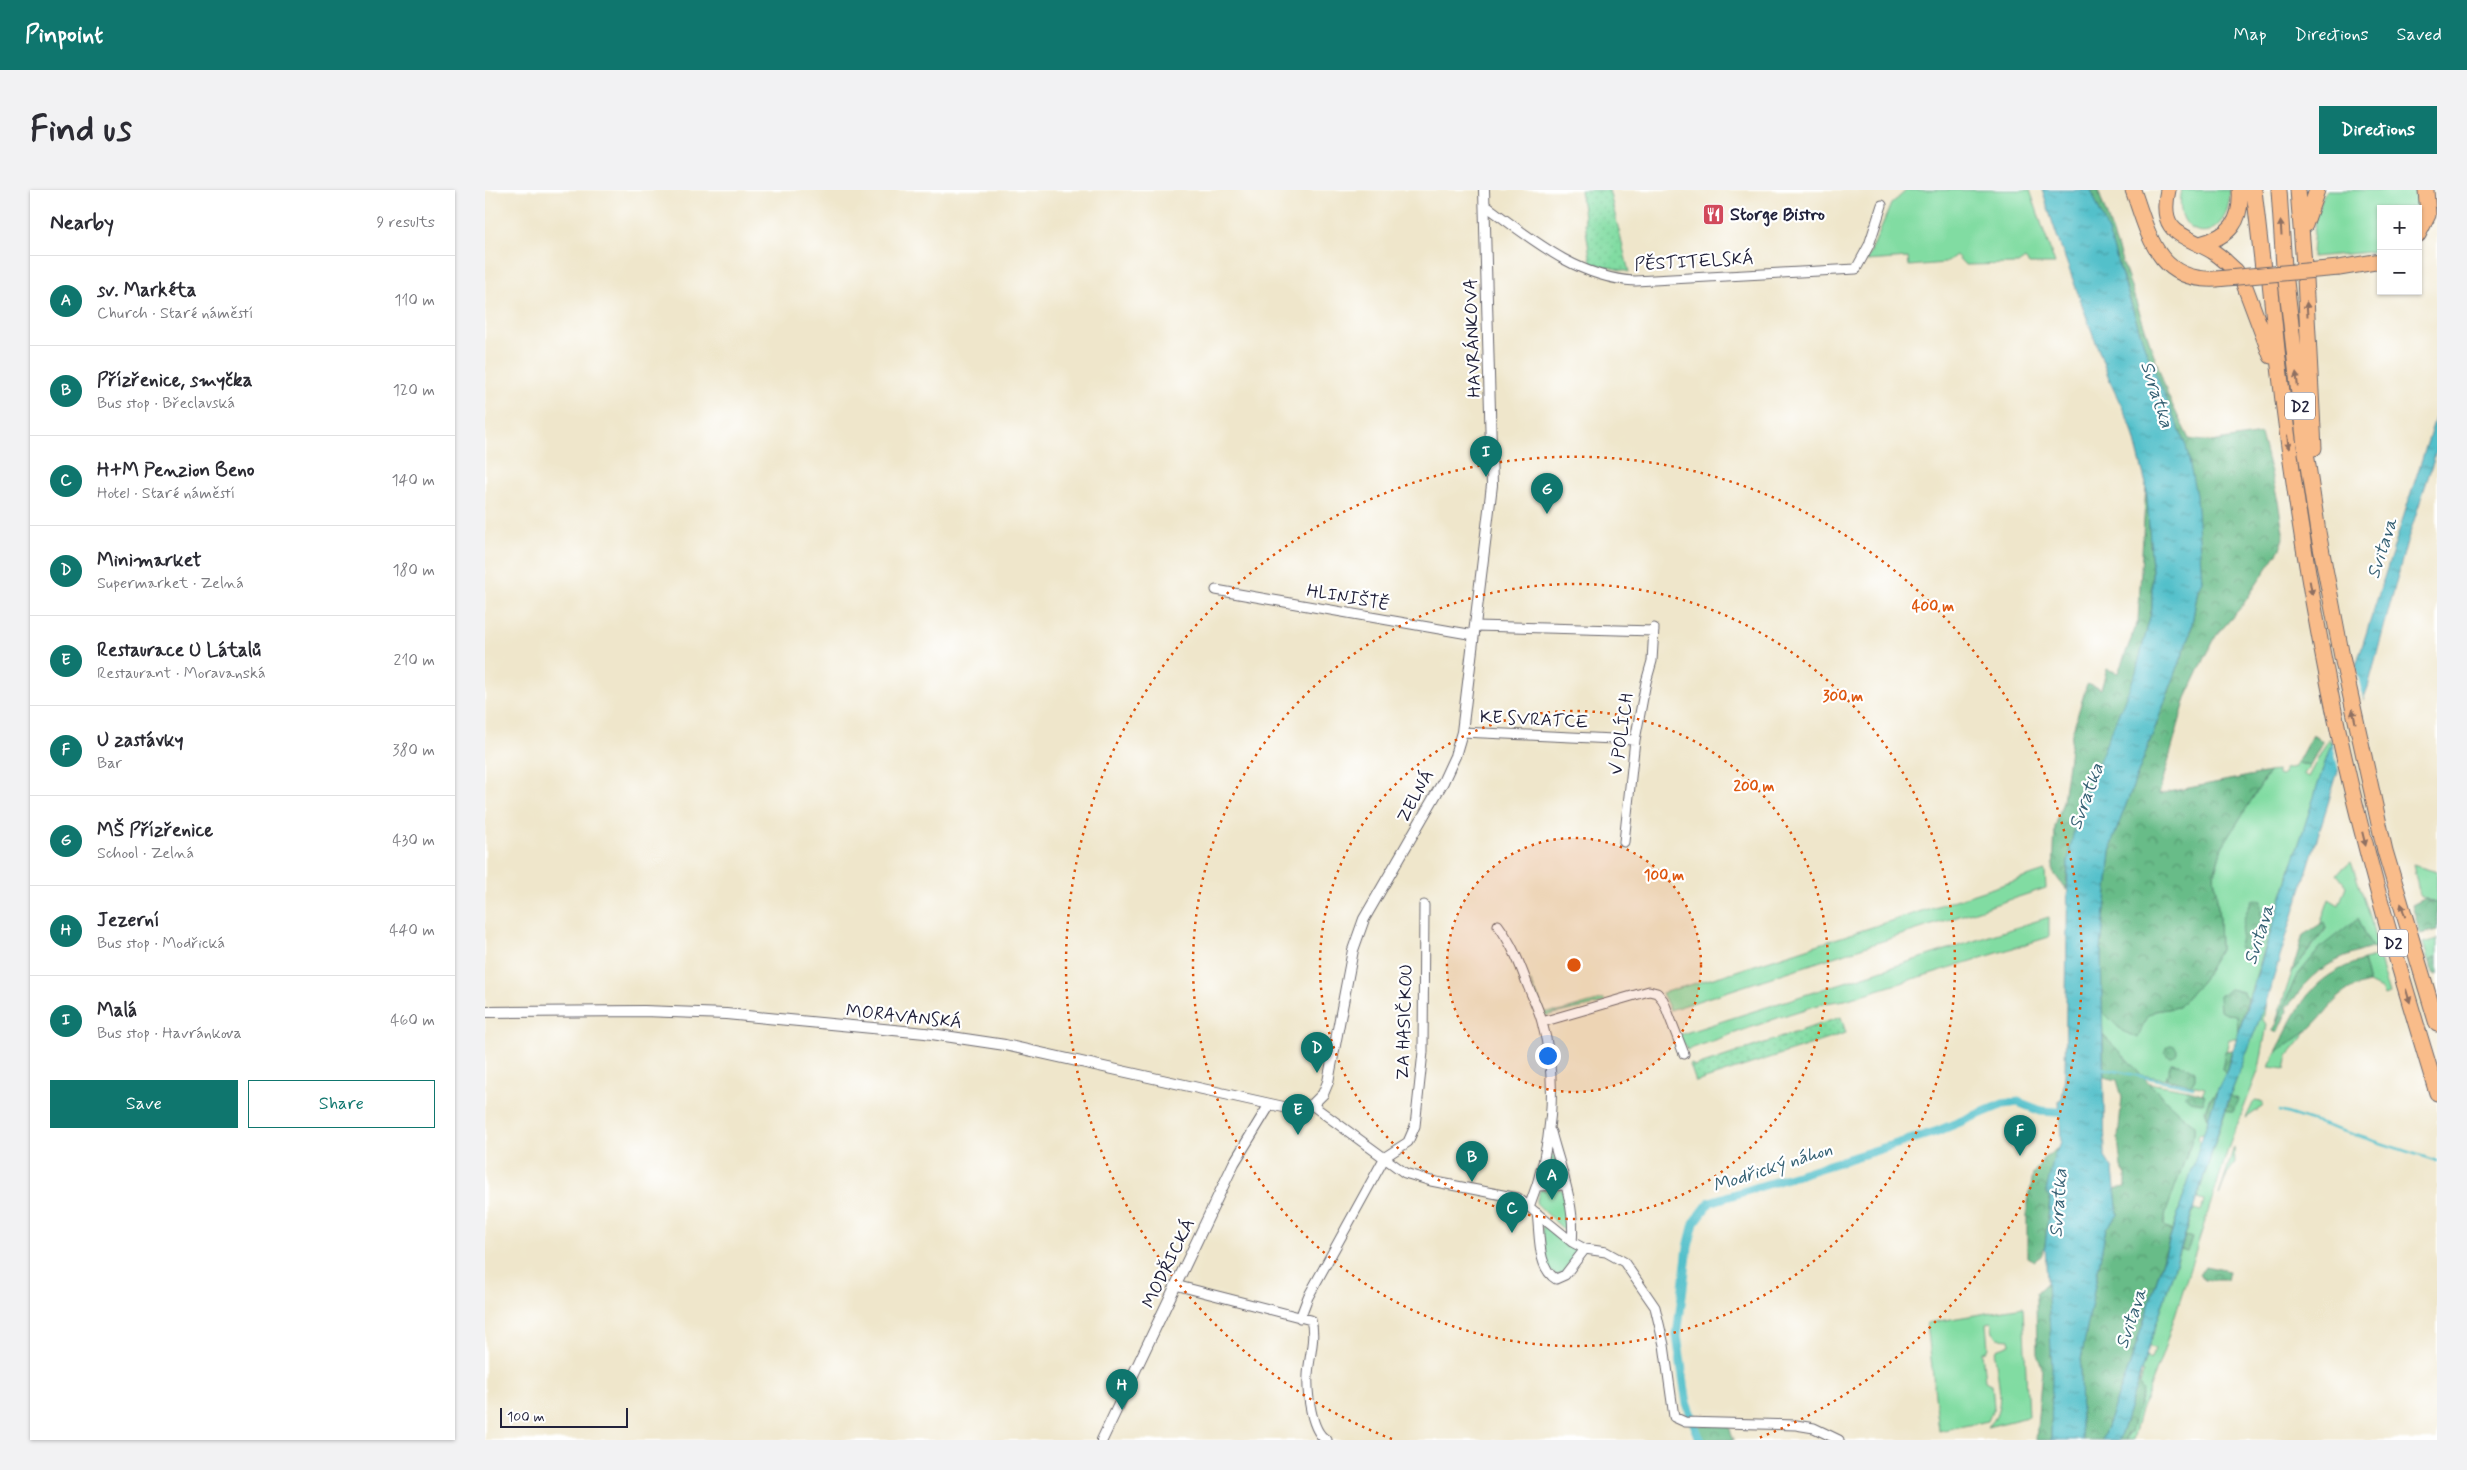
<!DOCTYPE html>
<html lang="en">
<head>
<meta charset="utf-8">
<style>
	body { margin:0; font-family:Mynerve,sans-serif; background:#f2f2f3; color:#2b2b33 }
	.controls { position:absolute; right:15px; top:15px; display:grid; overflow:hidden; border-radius:0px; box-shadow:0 1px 4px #0004 }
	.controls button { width:45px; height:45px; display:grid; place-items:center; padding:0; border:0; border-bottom:1px solid #e1e1e2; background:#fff; color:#2b2b33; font:25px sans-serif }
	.scale { position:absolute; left:15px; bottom:12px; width:128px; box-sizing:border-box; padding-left:5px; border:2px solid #22223b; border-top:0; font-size:14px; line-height:18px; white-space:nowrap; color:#22223b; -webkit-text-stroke:4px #fff; paint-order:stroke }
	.you { position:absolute; left:1062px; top:865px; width:18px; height:18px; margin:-12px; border:4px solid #fff; border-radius:50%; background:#1a73e8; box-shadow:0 0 0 8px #1a73e833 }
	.badge { display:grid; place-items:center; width:32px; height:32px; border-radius:50%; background:#0f766e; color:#fff; font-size:16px; font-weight:700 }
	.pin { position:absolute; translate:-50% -41px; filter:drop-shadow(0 1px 2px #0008) }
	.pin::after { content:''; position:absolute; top:26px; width:18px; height:15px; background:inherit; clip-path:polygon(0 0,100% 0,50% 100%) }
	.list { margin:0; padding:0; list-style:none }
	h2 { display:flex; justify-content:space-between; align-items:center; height:65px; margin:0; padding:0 20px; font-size:21px }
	h2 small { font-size:16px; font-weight:400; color:#7c7c81 }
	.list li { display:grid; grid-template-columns:32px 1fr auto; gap:15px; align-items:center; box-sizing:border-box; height:90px; padding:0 20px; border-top:1px solid #e1e1e2 }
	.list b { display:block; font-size:19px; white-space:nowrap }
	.list p { margin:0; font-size:16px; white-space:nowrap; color:#7c7c81 }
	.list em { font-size:16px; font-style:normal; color:#7c7c81 }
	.actions { display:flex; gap:10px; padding:15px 20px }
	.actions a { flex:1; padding:11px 0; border:1px solid #0f766e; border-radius:0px; text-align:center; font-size:18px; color:#0f766e }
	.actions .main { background:#0f766e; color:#fff }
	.map { position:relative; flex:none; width:1952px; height:1250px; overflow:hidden; border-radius:0px }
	header { display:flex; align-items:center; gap:30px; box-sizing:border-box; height:70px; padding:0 25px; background:#0f766e; color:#fff }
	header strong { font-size:24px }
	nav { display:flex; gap:28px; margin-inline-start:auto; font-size:18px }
	.intro { display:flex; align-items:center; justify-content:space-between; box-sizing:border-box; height:120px; padding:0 30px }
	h1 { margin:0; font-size:35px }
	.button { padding:12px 22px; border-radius:0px; background:#0f766e; color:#fff; font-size:18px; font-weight:700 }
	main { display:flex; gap:30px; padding:0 30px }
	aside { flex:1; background:#fff; border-radius:0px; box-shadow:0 1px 4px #0004 }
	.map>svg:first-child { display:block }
</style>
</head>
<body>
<header>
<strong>Pinpoint</strong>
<nav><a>Map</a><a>Directions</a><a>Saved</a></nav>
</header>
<div class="intro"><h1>Find us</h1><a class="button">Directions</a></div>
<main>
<aside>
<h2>Nearby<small>9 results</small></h2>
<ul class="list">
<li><span class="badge">A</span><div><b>sv. Markéta</b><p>Church · Staré náměstí</p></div><em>110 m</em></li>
<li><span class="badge">B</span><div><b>Přízřenice, smyčka</b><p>Bus stop · Břeclavská</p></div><em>120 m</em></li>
<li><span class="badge">C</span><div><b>H+M Penzion Beno</b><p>Hotel · Staré náměstí</p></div><em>140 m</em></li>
<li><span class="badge">D</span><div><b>Minimarket</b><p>Supermarket · Zelná</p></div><em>180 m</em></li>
<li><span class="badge">E</span><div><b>Restaurace U Látalů</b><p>Restaurant · Moravanská</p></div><em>210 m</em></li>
<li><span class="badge">F</span><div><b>U zastávky</b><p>Bar</p></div><em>380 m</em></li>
<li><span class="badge">G</span><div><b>MŠ Přízřenice</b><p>School · Zelná</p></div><em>430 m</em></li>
<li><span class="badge">H</span><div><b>Jezerní</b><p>Bus stop · Modřická</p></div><em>440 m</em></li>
<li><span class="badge">I</span><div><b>Malá</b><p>Bus stop · Havránkova</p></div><em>460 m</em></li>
</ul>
<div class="actions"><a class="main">Save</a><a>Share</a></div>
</aside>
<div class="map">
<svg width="1952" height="1250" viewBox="0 0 1952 1250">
	<defs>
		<pattern id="forest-crowns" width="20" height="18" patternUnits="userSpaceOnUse" patternTransform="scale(1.25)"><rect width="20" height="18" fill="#68bc88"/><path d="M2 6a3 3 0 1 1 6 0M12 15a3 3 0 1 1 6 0" fill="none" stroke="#559870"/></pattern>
		<pattern id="park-dots" width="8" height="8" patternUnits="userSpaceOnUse" patternTransform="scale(1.25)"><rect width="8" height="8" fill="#81dca2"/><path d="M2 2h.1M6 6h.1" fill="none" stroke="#6fbc8c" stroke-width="1.8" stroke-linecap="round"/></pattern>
		<pattern id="water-ripples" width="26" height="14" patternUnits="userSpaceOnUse" patternTransform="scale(1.25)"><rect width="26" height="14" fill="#53c0ca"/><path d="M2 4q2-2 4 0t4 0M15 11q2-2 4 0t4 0" fill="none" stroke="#449ca5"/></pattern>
	</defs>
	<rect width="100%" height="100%" fill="#fff"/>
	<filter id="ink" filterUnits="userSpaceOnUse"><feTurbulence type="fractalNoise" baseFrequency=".02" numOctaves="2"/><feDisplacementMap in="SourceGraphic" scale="10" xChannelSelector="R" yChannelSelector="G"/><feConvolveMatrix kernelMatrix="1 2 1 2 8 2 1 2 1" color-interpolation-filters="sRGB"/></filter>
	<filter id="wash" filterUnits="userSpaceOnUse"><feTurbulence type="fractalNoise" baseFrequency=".0096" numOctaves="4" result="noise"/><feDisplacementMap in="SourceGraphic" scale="20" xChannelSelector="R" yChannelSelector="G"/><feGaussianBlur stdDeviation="1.12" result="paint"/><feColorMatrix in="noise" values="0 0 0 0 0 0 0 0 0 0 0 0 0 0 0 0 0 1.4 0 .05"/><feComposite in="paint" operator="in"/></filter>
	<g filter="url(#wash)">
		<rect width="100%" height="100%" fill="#efe6cb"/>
		<path fill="#81dca2" stroke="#527f6e" d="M1422,0h123l25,74h-26l-4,-5 -7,5 -53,1 -9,-10 -11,8 -36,3 -1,-8 -41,3 24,-57z
			M1697,0h48c-1,60 -60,51 -48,0z
			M1841,0h90l1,19h-36v39l-11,4 -58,5c1,-24 3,-46 14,-67z
			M1844,548l2,7 -83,255 -5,-8 -13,-3 -4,25h11l1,19 -2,6h-7l-7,30 4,3 -9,19 -8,8 -4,12 3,8 -4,14 -6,1 -1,6 4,3 -29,88 -8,-5 2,-14 28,-78v-9l-27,-22 -18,-20 40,7 -4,5h19h-2l3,-7 -14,-3 4,-7 -12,-13 -12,-2 -5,16 -24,-4 -39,-40 -1,-24 20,20 33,-20 24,-4 24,-28 17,-29 -1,-33 -5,-42 8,-28 47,-75 8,-1 1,4 4,1 2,-2v-5l11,-2 2,-4 13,2 -7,9 5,3z
			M1866,672l19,54 7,31 -5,1 -14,-30 -62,59 -23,54 19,-59 34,-43 -2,-6 -4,2 9,-26 10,6 7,-19 -9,-12z
			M1928,675l24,7v32l-17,-8z
			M1560,681l1,17 -376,122 -8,-17 62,-18z
			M1564,727v20l-204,63 -20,3 -36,11 -102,36 -8,-15z
			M1952,749v17l-7,5v5l-7,-23z
			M1894,766l11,38 -6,2 -3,-7 -12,-6 -6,-23z
			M1045,790l15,32h13l46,-13 1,4 -61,13z
			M1781,812l-3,18 4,5 -8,44 -30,77 -66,207 -23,60 -7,27h-7l17,-67 -2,-2 5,-14 4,3 5,-11 -6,-3 32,-97 6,2 5,-13 -7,-2 9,-27 7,2 3,-10 -7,-2 29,-90 7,2 5,-12 -8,-3z
			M1825,839l-22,27 -3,13 -16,-2 7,-15z
			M1769,911l9,1 -1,5 -16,11z
			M1749,957l1,16 -8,11 -8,21z
			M1070,965l6,24 -6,5 -12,-2 5,-26z
			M1076,999l3,3 6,39 -2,3 -32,-31 4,-13z
			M1057,1036l3,1 32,23 -14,23 -7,2 -8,-6z
			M1538,1117l5,110 -41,10c21,-15 10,-49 8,-72l2,-6 13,-5 -1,-5 -11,-1 -5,-5 -2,-11 -5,1 2,25 -2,3 -4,1 3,29 7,3 2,23 -6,14 -49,10 -12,-108z"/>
		<path fill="url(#forest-crowns)" stroke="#456f62" d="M1606,0h7l70,206 21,43 22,3 50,-8 17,67 6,37 -4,11 -38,57 -26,30 -12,24 -18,38 -27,96 110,-22 -47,75 -8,28 5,42 1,33 -17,29 -24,28 -24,4 -8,5 -9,22 -16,-7 -20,-20 -1,-62 11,-107 78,-207 8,-46 4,-9c-32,-131 -60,-265 -111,-390z
			M1661,294l6,85v40l-16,64 -68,188 -2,29 -13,-18 2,-45 8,-26 9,-68 15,-49 14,5 6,-20 11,4 20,-52z
			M1827,545l11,6 -13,24 -13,-2z
			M1767,709l9,2v45l-13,5 -9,-3 5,-30z
			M1939,709l13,5v26l-17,4 -8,-29z
			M1873,728l14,30c-25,7 -49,16 -66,35 -7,8 -12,18 -20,24l1,4 -10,22 -4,-2 23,-54 25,-30z
			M1839,732l2,6 -34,44 11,-37z
			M1952,766v19l-5,-2 -2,-12z
			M1878,770l6,23c-32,7 -35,22 -57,44 -10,9 -24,17 -36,25 24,-47 33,-75 87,-92z
			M1745,799l13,3 5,8 -10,33 -1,-18 -11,-1 -6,-4 -1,-14z
			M1618,845c31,30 57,63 91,90v9l-28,78 -2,14 8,5 -42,133 -28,76h-19l-2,-10 -1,-65 26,-137 12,-13 -3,-26 11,-2v-12l-5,-8 -3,-29 4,-41 -5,-17 -13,-3z
			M1680 861a6 6 0 1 1 12 0a6 6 0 1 1-12 0Z
			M1747,860l-6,22 -4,-3 3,-18z
			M1686,873l12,2 12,6v7l-4,7 -25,-6z
			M1704,900l16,5 -3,8 -12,-2 -6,-5z
			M1732,901l-9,28c-4,-12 0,-19 9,-28z
			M1745,906l8,3 -5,13 -7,-3z
			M1573,958l-12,44 4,6 -5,48 -4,10 -7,5 -7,-4v-48l6,-35 10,-15z
			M1700,1046l7,2 -5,13 -6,-2z
			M1720,1076l24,5 -2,9h-22l-6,-5z
			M1564,1091l4,105 -2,54h-15l6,-72 -5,-14 -1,-55 1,-7z
			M1656,1181l-2,13 4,7 -12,41 -4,1 -1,7h-7z
			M1243,1234l6,16h-38l-5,-14z"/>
		<path fill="url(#park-dots)" stroke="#527f6e" d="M1095,0h29l20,82 -38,-9z
			M1356,827l5,16 -150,49 -6,-17 2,-1 2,3z"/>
		<path fill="url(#water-ripples)" stroke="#3a7182" d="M1557,0h49l17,42 37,116 41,98 10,49 6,86 -4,8 -8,46 -78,207 -11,107 4,208 8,13 5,45 -12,13 -26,137 1,65 2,10h-32l1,-73 -7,-121 5,-47 -4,-7 8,-36 7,-14 -2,-42 3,-2 3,-23 3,-214 9,-47 59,-142 16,-63v-40l-6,-85 -15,-58 -20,-42 -54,-148z
			M1952,222v38l-31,95 -38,142 -19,49 -83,266 -38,99 -109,339h-17l28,-76 87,-273 9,-19z"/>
		<path fill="#efe6cb" d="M1870,473l9,40 -24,73 -9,-40z"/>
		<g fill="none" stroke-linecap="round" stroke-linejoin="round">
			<path stroke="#53c0ca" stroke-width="2.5" d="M1616,878l92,19
				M1795,921l157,50"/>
			<path stroke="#53c0ca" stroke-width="9" d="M1215,1250l-13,-36 -10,-68 11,-89 6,-24 16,-21 228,-71 65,-27 15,-2 23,9 31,2"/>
		</g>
	</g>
	<g filter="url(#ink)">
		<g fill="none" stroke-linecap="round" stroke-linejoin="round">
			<defs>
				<path id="minor" d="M1000,15c45,33 92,73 150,76l221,-12 13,-24 13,-40
					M731,400l258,45
					M990,436l179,5
					M977,542l173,8
					M1139,652l11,-102 11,-58 6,-21 2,-33
					M1013,735c14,19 22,39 30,61 5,12 11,24 14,36 17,61 10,127 -13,185
					M1057,832l107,-31 8,2 6,7 21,54
					M827,915l93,68 26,8 87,17 54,44 13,7 21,3 18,10 31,45 9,38 10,72 11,5 111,3 18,3 25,12
					M1066,942c9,35 25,74 21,110
					M1052,996l29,-1
					M1052,1023c3,20 0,55 19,66l9,-4 20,-26
					M690,1095l136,35c5,18 -2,37 -3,55 -1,17 3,58 19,65
					M815,1128l8,-21 77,-140 23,-15 7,-16 8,-74 1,-147"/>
				<path id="tertiary" d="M0,822l159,-1 82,3 199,19 80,12 265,59 18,4 24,-3 11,-11 5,-12 25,-132 11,-31 79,-137 12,-26 7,-24 30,-247 -8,-295
					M617,1250l132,-277 36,-59"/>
				<path id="motorway" d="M1648,0c16,45 24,92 83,89
					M1683,0c-10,44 15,44 44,61 9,5 16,13 24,20
					M1769,0l9,79
					M1794,0l5,77
					M1813,0l6,75
					M1820,35l12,-35
					M1933,45l10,-20 -2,-25
					M1715,54c30,-8 42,-22 40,-54
					M1854,78l42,-7
					M1820,89l9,169
					M1801,91l19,165 13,86 24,125 43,194 52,173
					M1785,92c13,136 32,270 59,404 27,138 67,273 108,407
					M1759,94l27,72"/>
			</defs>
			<use href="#minor" stroke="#6a676d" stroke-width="11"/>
			<use href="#tertiary" stroke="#6a676d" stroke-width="12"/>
			<use href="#motorway" stroke="#6a676d" stroke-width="17"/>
			<use href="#minor" stroke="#fff" stroke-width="9"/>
			<use href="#tertiary" stroke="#fff" stroke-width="10"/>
			<use href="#motorway" stroke="#f9bc8a" stroke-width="15"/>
			<defs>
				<path id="motorway-bridge" d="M1731,89l123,-11"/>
			</defs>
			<use href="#motorway-bridge" stroke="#6a676d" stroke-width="17" stroke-linecap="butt"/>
			<use href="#motorway-bridge" stroke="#f9bc8a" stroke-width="15"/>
		</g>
		<defs><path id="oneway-solid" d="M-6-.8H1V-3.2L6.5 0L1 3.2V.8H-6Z" transform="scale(1.25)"/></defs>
		<g fill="#8e6f62">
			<use href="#oneway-solid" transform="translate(1796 38) rotate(-94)"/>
			<use href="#oneway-solid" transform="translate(1822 119) rotate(-94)"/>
			<use href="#oneway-solid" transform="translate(1812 189) rotate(-97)"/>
			<use href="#oneway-solid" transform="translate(1803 252) rotate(82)"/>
			<use href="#oneway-solid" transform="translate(1826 398) rotate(80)"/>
			<use href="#oneway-solid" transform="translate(1869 526) rotate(-102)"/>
			<use href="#oneway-solid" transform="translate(1879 649) rotate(76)"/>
			<use href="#oneway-solid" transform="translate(1918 720) rotate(-107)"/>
			<use href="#oneway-solid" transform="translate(1923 806) rotate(73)"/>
		</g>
	</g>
	<circle cx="1089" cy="775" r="127" fill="#de560e" fill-opacity=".12"/>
	<g fill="none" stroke="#de560e" stroke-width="2.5" stroke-dasharray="2.5 5">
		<circle cx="1089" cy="775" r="127"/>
		<circle cx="1089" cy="775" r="254"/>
		<circle cx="1089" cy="775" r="381"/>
		<path d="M907 1249A508 508 0 1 1 1271 1249"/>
	</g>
	<defs>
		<symbol id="restaurant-square" viewBox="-11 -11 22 22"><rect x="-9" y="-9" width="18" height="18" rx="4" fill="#d1495b" stroke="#fff"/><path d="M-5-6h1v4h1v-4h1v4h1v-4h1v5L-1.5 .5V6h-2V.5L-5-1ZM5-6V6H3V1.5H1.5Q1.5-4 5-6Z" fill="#fff"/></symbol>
	</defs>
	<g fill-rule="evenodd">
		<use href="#restaurant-square" x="1216" y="12" width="25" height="25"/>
	</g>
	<g text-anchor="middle" stroke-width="4.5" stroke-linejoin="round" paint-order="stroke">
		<g fill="#fff" stroke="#646476" stroke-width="1">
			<rect x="1800" y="202.5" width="30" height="27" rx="4"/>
			<rect x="1893" y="739.5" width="30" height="27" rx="4"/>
		</g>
		<g font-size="16" font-weight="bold" fill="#22223b">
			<text x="1815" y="222">D2</text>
			<text x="1908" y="759">D2</text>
		</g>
		<g font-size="18" font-weight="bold" fill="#22223b" stroke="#fff" text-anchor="start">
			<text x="1245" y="30">Storge Bistro</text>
		</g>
		<g font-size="18" fill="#22223b" stroke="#fff">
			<text transform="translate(1209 71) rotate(-3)" y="6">PĚSTITELSKÁ</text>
			<text transform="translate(987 148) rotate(-92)" y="6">HAVRÁNKOVA</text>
			<text transform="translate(863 407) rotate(10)" y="6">HLINIŠTĚ</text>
			<text transform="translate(1049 529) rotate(3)" y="6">KE SVRATCE</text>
			<text transform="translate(1136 544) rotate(-82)" y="6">V POLÍCH</text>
			<text transform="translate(930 606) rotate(-61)" y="6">ZELNÁ</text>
			<text transform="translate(419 826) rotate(6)" y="6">MORAVANSKÁ</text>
			<text transform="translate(919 832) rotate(-88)" y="6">ZA HASIČKOU</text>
			<text transform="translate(683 1073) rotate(-64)" y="6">MODŘICKÁ</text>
		</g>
		<g font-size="19" font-style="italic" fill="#366174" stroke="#fff">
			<text transform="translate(1673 204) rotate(72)" y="7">Svratka</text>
			<text transform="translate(1896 358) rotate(-72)" y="7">Svitava</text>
			<text transform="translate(1600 606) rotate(-70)" y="7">Svratka</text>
			<text transform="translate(1773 744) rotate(-72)" y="7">Svitava</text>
			<text transform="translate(1287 976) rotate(-18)" y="7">Modřický náhon</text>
			<text transform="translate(1572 1013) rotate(-86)" y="7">Svratka</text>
			<text transform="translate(1645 1128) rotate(-71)" y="7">Svitava</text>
		</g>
	</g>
	<circle cx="1089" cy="775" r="8" fill="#de560e" stroke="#fff" stroke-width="2.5"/>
	<g font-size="15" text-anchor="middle" font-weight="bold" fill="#de560e" stroke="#fff" stroke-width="4.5" stroke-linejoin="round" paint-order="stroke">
		<text x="1448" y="421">400 m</text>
		<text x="1358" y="511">300 m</text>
		<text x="1269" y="601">200 m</text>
		<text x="1179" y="690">100 m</text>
	</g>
</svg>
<div class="controls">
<button>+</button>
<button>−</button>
</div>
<div class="scale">100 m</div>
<div class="you"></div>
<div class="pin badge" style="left:1067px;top:1010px">A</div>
<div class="pin badge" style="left:987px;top:992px">B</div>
<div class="pin badge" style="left:1027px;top:1043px">C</div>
<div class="pin badge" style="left:832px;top:883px">D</div>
<div class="pin badge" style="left:813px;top:945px">E</div>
<div class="pin badge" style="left:1535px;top:966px">F</div>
<div class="pin badge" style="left:1062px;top:324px">G</div>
<div class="pin badge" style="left:637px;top:1220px">H</div>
<div class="pin badge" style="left:1001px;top:287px">I</div>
</div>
</main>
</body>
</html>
